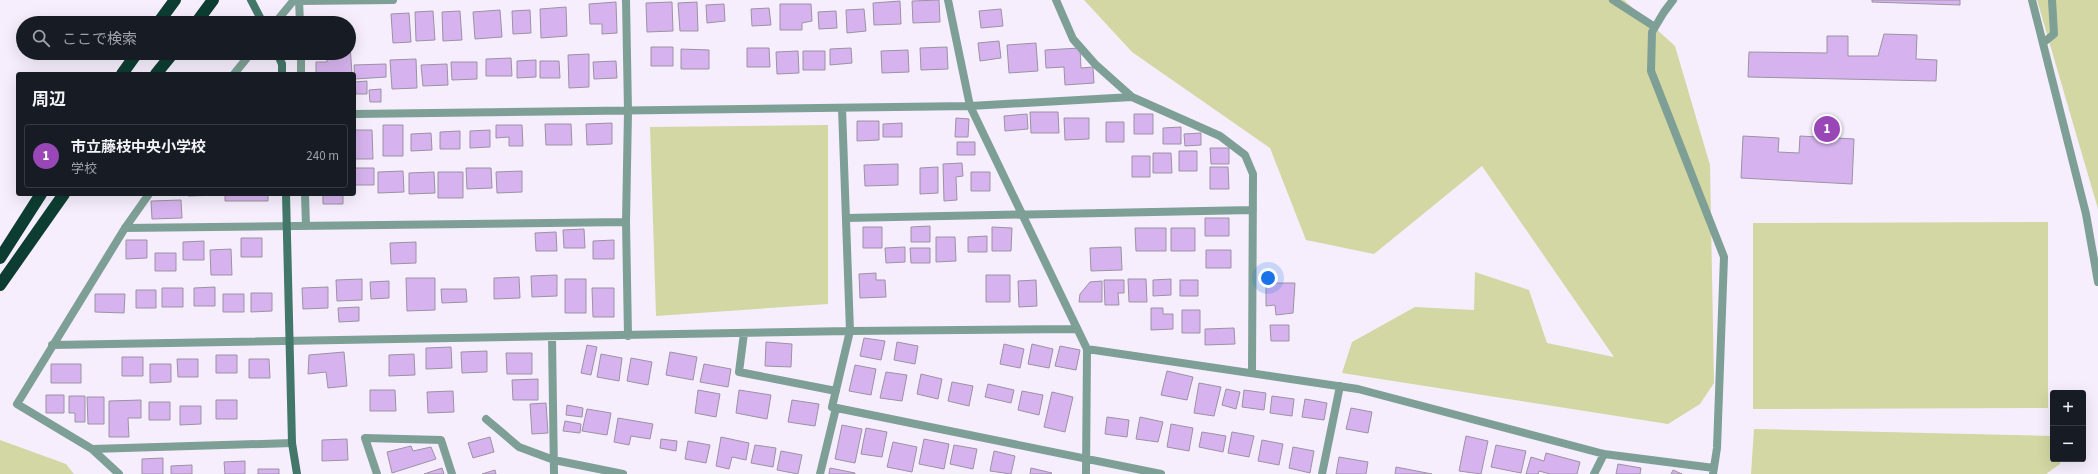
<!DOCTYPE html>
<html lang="ja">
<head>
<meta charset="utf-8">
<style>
	body { margin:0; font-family:"Source Sans 3","Noto Sans JP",sans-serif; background:#242831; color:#f1f3f6 }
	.controls { position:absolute; right:12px; bottom:12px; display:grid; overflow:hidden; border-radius:4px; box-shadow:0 4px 16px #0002 }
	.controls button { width:36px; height:36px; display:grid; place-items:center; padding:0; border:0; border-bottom:1px solid #363941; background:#171b24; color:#f1f3f6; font:20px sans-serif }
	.you { position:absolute; left:1268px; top:278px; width:14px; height:14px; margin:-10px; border:3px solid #fff; border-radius:50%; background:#1a73e8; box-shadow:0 0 0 6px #1a73e833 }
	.badge { display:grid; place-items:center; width:26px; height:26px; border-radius:50%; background:#9947b7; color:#fff; font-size:13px; font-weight:700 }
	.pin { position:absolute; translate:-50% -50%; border:2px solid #fff; box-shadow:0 1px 4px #0006 }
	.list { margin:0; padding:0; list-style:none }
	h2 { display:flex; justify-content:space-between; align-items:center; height:52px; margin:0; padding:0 16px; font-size:17px }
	h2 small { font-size:13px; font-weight:400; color:#9ea1a6 }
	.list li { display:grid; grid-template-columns:26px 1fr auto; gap:12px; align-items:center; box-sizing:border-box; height:64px; margin:0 8px 8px; padding:0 8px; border:1px solid #363941; border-radius:4px }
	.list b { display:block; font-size:15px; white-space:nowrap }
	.list p { margin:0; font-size:13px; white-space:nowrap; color:#9ea1a6 }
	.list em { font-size:13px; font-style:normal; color:#9ea1a6 }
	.icon { flex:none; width:22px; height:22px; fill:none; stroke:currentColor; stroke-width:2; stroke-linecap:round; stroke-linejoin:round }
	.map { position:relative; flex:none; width:2098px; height:474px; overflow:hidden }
	.search { position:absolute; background:#171b24; box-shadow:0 4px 16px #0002; left:16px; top:16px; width:340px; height:44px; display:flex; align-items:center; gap:10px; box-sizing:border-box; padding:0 14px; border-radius:22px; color:#9ea1a6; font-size:15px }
	.panel { position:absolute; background:#171b24; box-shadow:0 4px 16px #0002; left:16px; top:72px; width:340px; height:124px; border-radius:4px }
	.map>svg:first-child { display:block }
</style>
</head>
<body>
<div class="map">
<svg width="2098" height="474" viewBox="0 0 2098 474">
	<rect width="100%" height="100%" fill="#f6eefd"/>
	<path fill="#d2d7a3" d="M1084,0h540l51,46 35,119 4,218 -14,21 -32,20 -326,-51 10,-31 63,-35 59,3 1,-38 54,18 18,53 67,14 -132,-191 -108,88 -68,-14 -36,-92 -138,-96z
		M2037,0h61v209z
		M828,125v179l-172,12 -6,-189z
		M2048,222v186l-295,1v-186z
		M1754,429l299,7v23h8l-1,5 -14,10h-295z
		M0,440l66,24 8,10h-74z"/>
	<path fill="#d6b3ee" stroke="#9c92a3" d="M939,0l1,22 -27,1 -1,-22z
		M1872,0h88v5l-88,-3z
		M900,1l1,23 -27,1 -1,-22z
		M616,2l1,31 -15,1v-10h-12l-1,-20z
		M672,2l1,29 -26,1 -1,-29z
		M697,2l1,29h-18l-2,-28z
		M724,4l1,17 -18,2 -1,-18z
		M780,4h31l1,17 -10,2v7h-22z
		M566,7l1,29 -26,2 -1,-29z
		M769,8l2,17 -19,1 -1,-17z
		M864,9l2,22 -19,2 -1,-23z
		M1001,9l2,17 -22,2 -2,-17z
		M500,10l2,27 -27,2 -2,-27z
		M530,10l1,23 -18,1 -1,-23z
		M433,11l2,29 -19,1 -1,-29z
		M460,11l2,29 -19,1 -1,-29z
		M836,11l1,17 -18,1 -1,-17z
		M409,13l2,29 -18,1 -2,-29z
		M349,30l3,44h-36v-12h11v-9h22z
		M1884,34l33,1 -1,24 21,1 -1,21 -188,-4 1,-25 78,1v-17h21v20h30z
		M999,41l2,17 -21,3 -2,-18z
		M1036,43l2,28 -29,2 -2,-28z
		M651,47h22v19h-22z
		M947,47l1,22 -27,1 -1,-22z
		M747,48h22l1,19h-23z
		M851,48l1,15 -22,2v-16z
		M1080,48l1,20 12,-1 1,16 -29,2 -1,-18 -18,1 -1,-18z
		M681,49l28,1v19h-28z
		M908,50l1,22 -27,1 -1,-22z
		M798,51l1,22 -22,1 -1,-22z
		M803,51h22v19h-22z
		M589,54v33l-20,1 -1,-33z
		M511,58l1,18h-26v-17z
		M416,59l1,29 -25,1 -2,-29z
		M536,60v17l-19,1v-17z
		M540,61h19l1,17h-20z
		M616,61l1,17 -23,1 -1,-17z
		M451,62h26v17l-25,1z
		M386,64v13l-31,2 -1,-14z
		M447,64l1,21 -25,1 -2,-21z
		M367,81v13h-11l-1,-12z
		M381,89v13h-11l-1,-12z
		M1030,112h28l1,21h-28z
		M1027,114l1,15 -23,2 -1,-15z
		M1134,114h19v20h-19z
		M956,118l13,1 -1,18h-13z
		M1064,118h25v21l-24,1z
		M857,121h22v19l-22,1z
		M1106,122h18v20h-18z
		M612,123v21l-25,1 -1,-21z
		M902,123v14h-19v-13z
		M545,124h26l1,21h-26z
		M383,125h20v31h-20z
		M496,125h26l1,21h-14v-9l-13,1z
		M1181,127v17h-18v-16z
		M354,130h18l1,29h-19z
		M490,130v17l-20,1v-17z
		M460,131v18h-20v-17z
		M431,133l1,17 -21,1v-17z
		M1201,133v12l-16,1 -1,-12z
		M1743,136l36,2 -1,14 21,1 1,-17 54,3 -2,45 -111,-6z
		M957,142h18v13h-18z
		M1210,148h19v16h-18z
		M1179,151h18v20h-18z
		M1153,153h18l1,20h-19z
		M1132,156h18v21h-18z
		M962,163l1,13 -7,1 1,23 -13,1 -1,-37z
		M898,164v21l-33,1 -1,-21z
		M938,167v26l-18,1v-26z
		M1210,167h18l1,22h-19z
		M354,168h20v17h-20z
		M466,168h25l1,20 -25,1z
		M403,171l1,21 -26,1v-21z
		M522,171v21l-25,1 -1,-21z
		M434,172l1,21 -26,1v-21z
		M438,172h25v26h-25z
		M971,172h19v19h-19z
		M188,194h30v1l-30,1z
		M225,194h43v7h-43z
		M323,194h20v10h-20z
		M181,200l1,18 -30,1 -1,-18z
		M1205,218h24v18h-24z
		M930,226v16h-19v-15z
		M863,227h19v21h-19z
		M992,227l20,1 -1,23h-19z
		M1135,228h31v23h-30z
		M1171,228h24v23h-24z
		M584,229l1,19h-21l-1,-18z
		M556,232l1,19h-21l-1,-18z
		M987,236v16h-19v-15z
		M936,237h19l1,24 -20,1z
		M241,238h21v19h-21z
		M126,240h21v18l-21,1z
		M614,240v19h-21v-18z
		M204,241v19h-21v-18z
		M416,242v21l-25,1 -1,-21z
		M905,247v15l-19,1 -1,-15z
		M1121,247l1,23 -31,1 -1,-23z
		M910,248h20v15h-19z
		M231,249l1,26h-21l-1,-25z
		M1206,250h25v18h-25z
		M155,253h21v18h-21z
		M876,273v7h9l1,17 -26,1 -1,-24z
		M557,275v21l-25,1 -1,-21z
		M986,275h24v27h-24z
		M519,277l1,21 -26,1v-21z
		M406,278h29v32l-28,1z
		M362,279v21l-25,1 -1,-21z
		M565,279h21v34h-21z
		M1128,279h18l1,23h-18z
		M1171,279v16l-18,1v-16z
		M1036,280l1,26 -18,1 -1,-26z
		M1104,280h20v13h-6l1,12h-14z
		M1180,280h18v16h-18z
		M389,281v17l-18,1 -1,-17z
		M1102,281v21h-23l1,-8 10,-12z
		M1266,283h29l-2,30 -17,2 -1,-10 -9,1z
		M215,287v19h-21v-18z
		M328,287v21l-25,1 -1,-21z
		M162,288h21v19h-21z
		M592,288h22v29h-21z
		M441,289h25l1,13 -25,1z
		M136,290h20v18h-20z
		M251,293h21v18l-21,1z
		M95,294h30l-1,19 -29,-1z
		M223,294h21v18h-21z
		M359,307v14l-20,1 -1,-14z
		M1151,308h12v6h10v15l-22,1z
		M1182,310h18v23h-18z
		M1270,325h19v16h-18z
		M1234,328l1,16 -30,1v-16z
		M864,338l21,3 -4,19 -21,-4z
		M766,342l26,2 -1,23 -26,-1z
		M897,342l21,4 -3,18 -21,-4z
		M1004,344l20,5 -4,19 -20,-4z
		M1032,344l21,5 -4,19 -21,-4z
		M587,345l10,2 -6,28 -10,-2z
		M1060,346l20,4 -4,20 -21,-4z
		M451,347l1,21 -26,1v-21z
		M487,351v21l-25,1 -1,-21z
		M344,352l3,34 -19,2 -2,-16 -18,2 1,-19z
		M670,352l27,5 -4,23 -27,-5z
		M506,353h26v21h-25z
		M414,354l1,21 -26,1v-21z
		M601,354l21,4 -3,23 -22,-4z
		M216,355h21v18h-21z
		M122,357h21v19h-21z
		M631,358l21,4 -4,23 -21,-4z
		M177,359h21v18h-20z
		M249,359h20l1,19h-21z
		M51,364h30v19h-30z
		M150,364h21v18l-21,1z
		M704,364l27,5 -3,18 -28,-5z
		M855,365l21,4 -5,26 -22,-4z
		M1167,371l26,6 -6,23 -26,-5z
		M886,372l21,3 -5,26 -22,-3z
		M921,374l21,5 -4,20 -21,-5z
		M538,379v21h-25l-1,-20z
		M952,382l21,4 -4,20 -21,-5z
		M1199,383l22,4 -7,29 -20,-3z
		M988,384l26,6 -3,13 -26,-6z
		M1226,389l14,3 -4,17 -14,-4z
		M370,390h25l1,21h-26z
		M698,390l22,4 -4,23 -21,-4z
		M739,390l32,5 -4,24 -31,-6z
		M1244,390l22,3 -2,17 -22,-3z
		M453,391l1,21 -26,1 -1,-21z
		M1022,391l21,4 -4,20 -21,-5z
		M1052,392l21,5 -8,35 -21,-5z
		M46,395h18v18h-18z
		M69,396h16v26h-10v-9h-6z
		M1272,396l22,3 -2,17 -22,-3z
		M87,397h17v27h-16z
		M1305,399l22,4 -3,17 -22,-3z
		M141,400v18h-13l1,19h-20v-36z
		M216,400h21v19h-21z
		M792,400l27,4 -4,22 -27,-4z
		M149,402h21v18h-21z
		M546,403l2,30 -16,1 -2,-30z
		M567,405l16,3 -1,9 -16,-2z
		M180,406h21v18l-21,1z
		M1351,408l21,4 -4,21 -22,-4z
		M587,409l24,4 -4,22 -25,-4z
		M1107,417l22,3 -2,17 -22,-3z
		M1140,417l23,5 -5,20 -22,-3z
		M618,418l35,6 -3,15 -19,-3 -2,9 -15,-3z
		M565,421l16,3 -1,9 -17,-2z
		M1171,424l22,4 -4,23 -22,-4z
		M842,425l20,4 -7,34 -20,-4z
		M866,428l21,4 -5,25 -21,-3z
		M1202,432l24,4 -3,16 -24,-5z
		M1232,432l22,4 -5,21 -21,-4z
		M1466,436l22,5 -7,33 -22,-3z
		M490,437l4,15 -21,6 -5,-15z
		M721,437l28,6 -3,17 -14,-3 -3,12 -13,-3z
		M347,439l1,21 -26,1v-21z
		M661,439l16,2 -1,10 -16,-3z
		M924,439l25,5 -5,25 -25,-5z
		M1262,440l21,4 -4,21 -21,-4z
		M688,441l22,4 -4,18 -21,-4z
		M893,442l24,5 -5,25 -25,-5z
		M755,445l21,3 -3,19 -22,-4z
		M954,445l23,4 -4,20 -23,-5z
		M1496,445l30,6 -5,22 -30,-6z
		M411,446l2,5 18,-4 5,12 -44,14 -5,-21z
		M1293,447l21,4 -4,22 -21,-5z
		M781,451l21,4 -4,19 -21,-4z
		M994,451l21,5 -4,18 -21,-3z
		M1546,453l34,9 -3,12h-27l-11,-3 -1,3h-12l5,-17 13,4z
		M1339,457l29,5 -2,12h-30z
		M163,458v16h-21v-15z
		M245,461v13h-20l-1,-12z
		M1618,464l23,4 -1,6h-24z
		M192,465v9h-21v-8z
		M1396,467l36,7h-37z
		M442,468l2,6h-20z
		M830,468l25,5v1h-26z
		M1031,468l21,5 -1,1h-21z
		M258,469h21v5h-21z
		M495,470l1,4h-14z
		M1673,470l9,4h-11z"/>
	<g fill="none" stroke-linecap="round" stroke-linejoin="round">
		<path stroke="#7d9f95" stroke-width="8" d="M299,0l1,23
			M948,0l22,106 117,243 -1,125
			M1056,0l17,39 22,25 37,33 88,39 25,19 8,19 -1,199
			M1613,0l42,27
			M1673,0l-9,12 -12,20 -1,39 73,186 -7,191 -4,26
			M2032,0l54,214 12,68
			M299,1l94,-1
			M275,23l19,-23
			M2043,43l11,-9 -2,-34
			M301,53v21
			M234,74l17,-21
			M842,108l8,223 -18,76 329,67
			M354,114l616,-8 162,-9
			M305,194l1,32
			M846,218l407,-8
			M626,222l2,-111 -2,-111
			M125,228l501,-6 2,114
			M744,333l-5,39 97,19
			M552,337l2,137
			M52,345l798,-14 226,-2
			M1087,349l271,40 246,65 110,14
			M486,419l33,28 35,13 69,14
			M92,449l200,-6
			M119,474l-27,-25 -75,-45 108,-176 24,-34
			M377,474l-12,-36 76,2 11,34
			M820,474l16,-66
			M1322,474l18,-88
			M1594,474l10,-20"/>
		<path stroke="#427769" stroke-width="8" d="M251,0l12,23
			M277,53l5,11v10
			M286,194l6,249 5,31"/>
		<path stroke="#0d3d32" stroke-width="12" d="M158,23l17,-23
			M196,23l17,-23
			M122,74l15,-21
			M156,74l17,-21
			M0,258l41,-64
			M0,285l64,-91"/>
	</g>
</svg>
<div class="controls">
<button>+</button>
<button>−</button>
</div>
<div class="you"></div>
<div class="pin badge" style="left:1827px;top:129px">1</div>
<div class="search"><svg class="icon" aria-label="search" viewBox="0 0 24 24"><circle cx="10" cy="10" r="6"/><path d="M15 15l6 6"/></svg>ここで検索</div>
<section class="panel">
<h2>周辺<small></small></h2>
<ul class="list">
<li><span class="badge">1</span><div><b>市立藤枝中央小学校</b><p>学校</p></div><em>240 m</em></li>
</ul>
</section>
</div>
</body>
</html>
